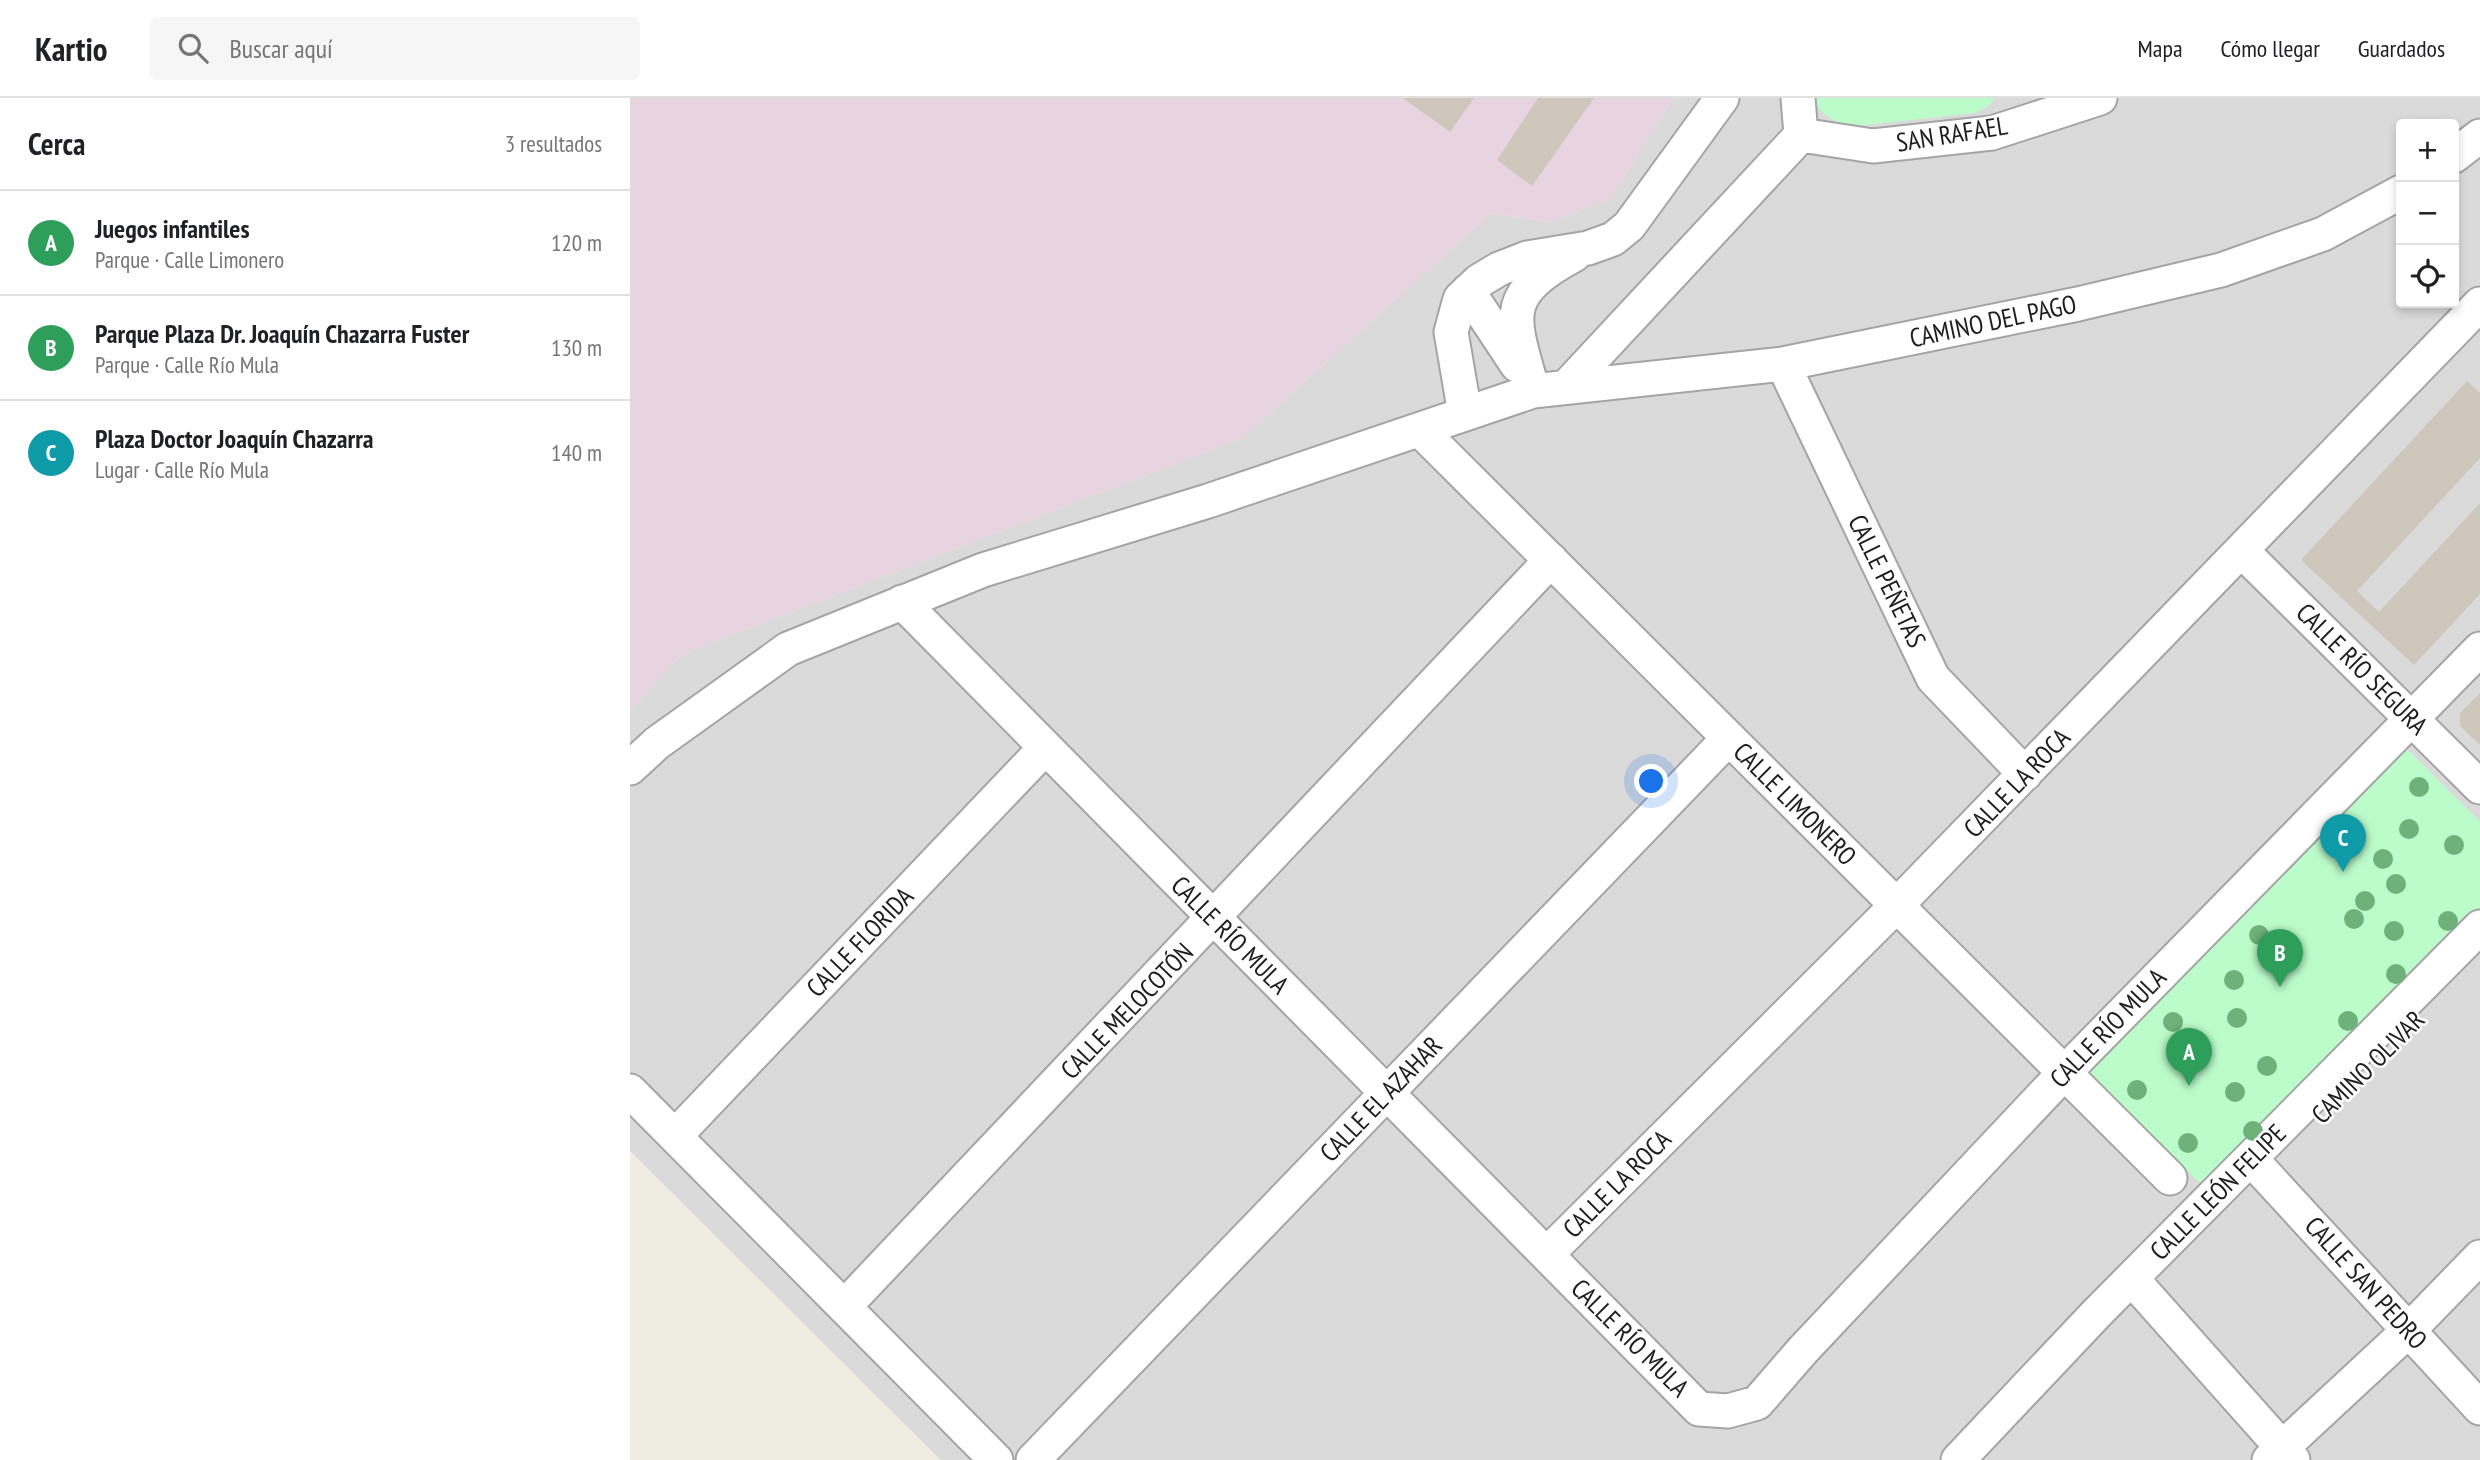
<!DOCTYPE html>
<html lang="es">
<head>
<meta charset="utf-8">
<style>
	body { margin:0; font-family:"PT Sans Narrow",sans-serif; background:#f6f6f6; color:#202124 }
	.controls { position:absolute; right:21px; top:21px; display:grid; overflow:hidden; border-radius:7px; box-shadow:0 4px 10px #0003 }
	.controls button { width:63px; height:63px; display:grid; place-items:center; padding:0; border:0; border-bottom:2px solid #e0e0e0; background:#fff; color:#202124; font:35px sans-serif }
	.you { position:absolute; left:1022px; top:684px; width:24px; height:24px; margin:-18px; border:5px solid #fff; border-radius:50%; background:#1a73e8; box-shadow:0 0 0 10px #1a73e833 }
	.badge { display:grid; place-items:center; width:46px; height:46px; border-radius:50%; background:#d93025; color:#fff; font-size:23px; font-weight:700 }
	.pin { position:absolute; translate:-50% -58px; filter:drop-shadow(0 2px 4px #0008) }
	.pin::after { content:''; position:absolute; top:37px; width:24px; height:21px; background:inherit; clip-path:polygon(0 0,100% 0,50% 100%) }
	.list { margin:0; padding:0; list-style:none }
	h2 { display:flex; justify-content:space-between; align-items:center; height:91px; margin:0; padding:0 28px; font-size:30px }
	h2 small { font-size:23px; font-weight:400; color:#757577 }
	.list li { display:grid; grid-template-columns:46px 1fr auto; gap:21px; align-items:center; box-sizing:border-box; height:105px; padding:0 28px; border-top:2px solid #e0e0e0 }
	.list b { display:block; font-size:26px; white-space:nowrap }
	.list p { margin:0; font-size:23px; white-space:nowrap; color:#757577 }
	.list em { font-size:23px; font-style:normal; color:#757577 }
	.icon { flex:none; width:38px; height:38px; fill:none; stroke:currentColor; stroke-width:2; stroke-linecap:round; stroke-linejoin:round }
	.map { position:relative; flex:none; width:1850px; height:1362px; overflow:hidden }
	header { display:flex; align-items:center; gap:42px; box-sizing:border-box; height:98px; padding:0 35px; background:#fff; border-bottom:2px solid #e0e0e0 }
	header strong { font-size:33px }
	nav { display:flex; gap:38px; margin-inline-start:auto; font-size:24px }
	.search { width:490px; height:63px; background:#f6f6f6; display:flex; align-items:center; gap:18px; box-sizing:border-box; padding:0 24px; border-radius:7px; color:#757577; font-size:26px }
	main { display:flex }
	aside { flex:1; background:#fff }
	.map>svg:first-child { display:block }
</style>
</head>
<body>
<header>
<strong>Kartio</strong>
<div class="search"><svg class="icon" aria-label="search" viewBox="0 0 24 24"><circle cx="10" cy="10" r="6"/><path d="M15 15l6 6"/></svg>Buscar aquí</div>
<nav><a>Mapa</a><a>Cómo llegar</a><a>Guardados</a></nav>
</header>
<main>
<aside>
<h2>Cerca<small>3 resultados</small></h2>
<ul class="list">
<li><span class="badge" style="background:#2e9e5b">A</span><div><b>Juegos infantiles</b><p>Parque · Calle Limonero</p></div><em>120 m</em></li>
<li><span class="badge" style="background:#2e9e5b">B</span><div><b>Parque Plaza Dr. Joaquín Chazarra Fuster</b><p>Parque · Calle Río Mula</p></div><em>130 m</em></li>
<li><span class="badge" style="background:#0f9aa8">C</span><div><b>Plaza Doctor Joaquín Chazarra</b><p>Lugar · Calle Río Mula</p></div><em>140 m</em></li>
</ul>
</aside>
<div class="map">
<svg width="1850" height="1362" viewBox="0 0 1850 1362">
	<rect width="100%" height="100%" fill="#efede2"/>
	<path fill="#dbdada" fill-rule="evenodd" d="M1043,0h807v1362h-1539l-311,-309v-441l52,-56 560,-216 249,-225 60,9 60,-24zM1771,26h53v179h-53z"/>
	<path fill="#e8d4e1" d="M0,0h1043l-62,100 -60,24 -60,-9 -249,225 -560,216 -52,56z"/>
	<path fill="#bcfccb" d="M1181,0h184l-8,9 -12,6 -118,13c-21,-1 -35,-11 -46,-28z
		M1771,645l79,79v85l-280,276 -117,-117z"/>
	<path fill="#cfc7bb" d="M773,0h71l-24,34z
		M908,0h56l-62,88 -35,-26z
		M1837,283l13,12v65l-123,133 22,21 101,-109v91l-66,71 -113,-105z
		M1850,595v52l-20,-19v-13z"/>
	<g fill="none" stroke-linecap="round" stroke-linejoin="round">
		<defs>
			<path id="street" d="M1171,37l72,11 119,-13 108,-35
				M1824,58l26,-20
				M838,193l49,74
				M1153,266l150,314 92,96
				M938,287l233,-250 -3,-37
				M903,293c-20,-73 -35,-95 41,-136
				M835,316l-14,-82 9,-33 19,-18 20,-12 28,-11 61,-10 25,-9 16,-13 93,-128
				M790,332l750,748
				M1613,454l237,235
				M272,504l797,807 29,2 29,-8 46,-53 262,-278 415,-423
				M0,670l27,-25 131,-94 195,-79 225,-69 325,-110 250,-27 295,-60 143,-34 102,-36 78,-42
				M0,993l366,369
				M45,1038l370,-388
				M1621,1061l229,249
				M917,1156l350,-349 583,-601
				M1502,1181l161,181
				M214,1209l707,-747
				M403,1362l696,-722
				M1328,1362l138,-146 384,-387
				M1639,1362l140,-130 71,-73"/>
		</defs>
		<use href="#street" stroke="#a4a4a4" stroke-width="37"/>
		<use href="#street" stroke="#fff" stroke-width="33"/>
	</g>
	<g fill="#6fb17a">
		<circle cx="1789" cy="689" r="10"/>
		<circle cx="1779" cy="731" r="10"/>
		<circle cx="1824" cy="747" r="10"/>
		<circle cx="1753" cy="761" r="10"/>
		<circle cx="1766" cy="786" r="10"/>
		<circle cx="1735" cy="803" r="10"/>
		<circle cx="1724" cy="821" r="10"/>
		<circle cx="1818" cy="823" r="10"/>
		<circle cx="1764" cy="833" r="10"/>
		<circle cx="1629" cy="837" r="10"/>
		<circle cx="1766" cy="876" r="10"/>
		<circle cx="1604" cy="882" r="10"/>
		<circle cx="1607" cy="920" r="10"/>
		<circle cx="1718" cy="923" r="10"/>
		<circle cx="1543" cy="924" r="10"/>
		<circle cx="1637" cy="968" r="10"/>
		<circle cx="1507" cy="992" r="10"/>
		<circle cx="1605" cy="994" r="10"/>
		<circle cx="1623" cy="1033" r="10"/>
		<circle cx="1558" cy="1045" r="10"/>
	</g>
	<g text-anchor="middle" stroke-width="5" stroke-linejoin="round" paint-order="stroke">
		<g font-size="26" fill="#1d1d1d" stroke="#fff">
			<text transform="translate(1322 36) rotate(-9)" y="9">SAN RAFAEL</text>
			<text transform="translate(1363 223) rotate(-12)" y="9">CAMINO DEL PAGO</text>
			<text transform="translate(1257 483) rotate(64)" y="9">CALLE PEÑETAS</text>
			<text transform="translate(1732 571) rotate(45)" y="9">CALLE RÍO SEGURA</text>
			<text transform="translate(1387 685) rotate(-46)" y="9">CALLE LA ROCA</text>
			<text transform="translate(1165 706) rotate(45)" y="9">CALLE LIMONERO</text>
			<text transform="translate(600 837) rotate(45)" y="9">CALLE RÍO MULA</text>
			<text transform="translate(230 844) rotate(-46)" y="9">CALLE FLORIDA</text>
			<text transform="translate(497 913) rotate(-46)" y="9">CALLE MELOCOTÓN</text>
			<text transform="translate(1478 930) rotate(-46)" y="9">CALLE RÍO MULA</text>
			<text transform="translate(1738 969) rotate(-45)" y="9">CAMINO OLIVAR</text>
			<text transform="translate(751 1001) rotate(-46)" y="9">CALLE EL AZAHAR</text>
			<text transform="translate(987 1086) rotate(-45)" y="9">CALLE LA ROCA</text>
			<text transform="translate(1588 1094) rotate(-45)" y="9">CALLE LEÓN FELIPE</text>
			<text transform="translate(1736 1185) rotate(48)" y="9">CALLE SAN PEDRO</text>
			<text transform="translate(1000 1240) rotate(45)" y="9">CALLE RÍO MULA</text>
		</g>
	</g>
</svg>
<div class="controls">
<button>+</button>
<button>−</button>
<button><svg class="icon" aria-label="locate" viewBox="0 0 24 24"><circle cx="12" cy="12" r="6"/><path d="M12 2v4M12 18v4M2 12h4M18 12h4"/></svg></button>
</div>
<div class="you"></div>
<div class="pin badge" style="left:1559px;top:988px;background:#2e9e5b">A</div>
<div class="pin badge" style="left:1650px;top:889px;background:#2e9e5b">B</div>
<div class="pin badge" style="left:1713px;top:774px;background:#0f9aa8">C</div>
</div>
</main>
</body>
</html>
